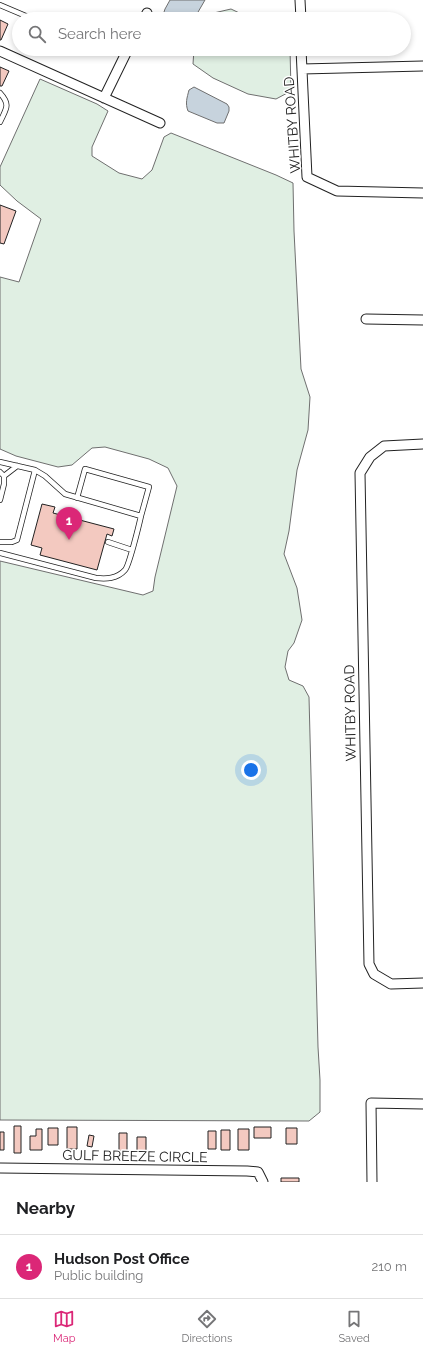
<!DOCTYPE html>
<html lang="en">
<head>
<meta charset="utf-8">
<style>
	body { margin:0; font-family:Raleway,sans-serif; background:#f2f2f2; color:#202124 }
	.you { position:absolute; left:251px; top:770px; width:14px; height:14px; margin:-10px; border:3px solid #fff; border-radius:50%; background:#1a73e8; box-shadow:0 0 0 6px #1a73e833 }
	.badge { display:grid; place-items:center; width:26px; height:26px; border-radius:50%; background:#db2777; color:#fff; font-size:13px; font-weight:700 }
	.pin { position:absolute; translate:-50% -33px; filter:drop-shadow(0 1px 2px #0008) }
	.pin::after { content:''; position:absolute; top:21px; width:14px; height:12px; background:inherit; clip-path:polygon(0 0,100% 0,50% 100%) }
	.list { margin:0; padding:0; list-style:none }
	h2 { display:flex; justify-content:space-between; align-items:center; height:52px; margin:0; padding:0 16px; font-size:17px }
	h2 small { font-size:13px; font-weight:400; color:#757577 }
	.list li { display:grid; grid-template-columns:26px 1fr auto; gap:12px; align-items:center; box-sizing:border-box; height:64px; padding:0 16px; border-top:1px solid #e0e0e0 }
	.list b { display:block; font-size:15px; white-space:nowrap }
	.list p { margin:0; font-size:13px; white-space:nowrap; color:#757577 }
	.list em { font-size:13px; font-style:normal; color:#757577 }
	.icon { flex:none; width:22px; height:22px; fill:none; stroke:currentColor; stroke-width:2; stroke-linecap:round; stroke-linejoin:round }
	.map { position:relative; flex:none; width:423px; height:1182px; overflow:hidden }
	.search { position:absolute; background:#fff; box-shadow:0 2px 6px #0003; left:12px; right:12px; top:12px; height:44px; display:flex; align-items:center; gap:10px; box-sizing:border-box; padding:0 14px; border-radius:22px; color:#757577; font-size:15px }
	.sheet { height:116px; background:#fff }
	nav { display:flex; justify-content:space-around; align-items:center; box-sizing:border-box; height:56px; border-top:1px solid #e0e0e0; background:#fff; font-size:11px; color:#757577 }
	nav a { display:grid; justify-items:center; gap:2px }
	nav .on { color:#db2777 }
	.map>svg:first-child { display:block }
</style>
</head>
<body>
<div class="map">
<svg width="423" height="1182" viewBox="0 0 423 1182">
	<rect width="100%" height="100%" fill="#fff"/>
	<path fill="#e0efe3" stroke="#6f6f6f" d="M231,9l21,10h-50l3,-4z
		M194,49h96l1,42 -15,8 -28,-5 -35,-16 -20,-14z
		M40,79l57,25 11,7 -16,36v9l27,17 23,6 10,-9 12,-33 7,-4 105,42 17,8 1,48 7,138 9,28 -2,33 -11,40 -8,61 -5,23 13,34 5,32 -8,23 -6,8 -3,16 4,13 14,6 6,11 9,350 2,33v32l-11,9 -309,-1v-559l143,34 10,-4 2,-14 22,-91 -9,-18 -19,-9 -44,-12 -13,1 -20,17 -14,2 -42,-11 -16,-7v-172l19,5 22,-63 -24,-18 -17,-16v-18z"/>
	<path fill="#c7d3dd" stroke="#6f6f6f" d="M170,0h35l-11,19h-26l-5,-4 2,-6z
		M194,87l33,17 2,3v4l-5,12h-7l-29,-12c-3,-8 -1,-13 1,-21z"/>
	<path fill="#f3c9c0" stroke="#222" d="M0,20l8,4 -7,16h-1z
		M0,67l9,4 -7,15h-2z
		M0,205l16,6 -12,33 -4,-1z
		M42,504l13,3 -2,6 61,16 -2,7 -5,-2 -10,36 -57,-15 2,-7 -11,-3z
		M14,1126h7v27h-7z
		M67,1127h10v22h-10z
		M254,1127h17v11h-17z
		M48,1128h10v17h-10z
		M286,1128h11v16h-11z
		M36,1129h6v21h-12v-14h6z
		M238,1129h11v21h-11z
		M221,1130h9v20h-9z
		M208,1131h8v18h-8z
		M0,1132h4v18h-4z
		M119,1133h8v18h-8z
		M89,1135l5,1 -2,11 -5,-1z
		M137,1137h9v15h-9z
		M281,1178h18v4h-18z"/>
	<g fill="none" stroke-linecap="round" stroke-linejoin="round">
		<defs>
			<path id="service" d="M0,5l33,14
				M0,93c11,12 6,16 0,29
				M0,462l35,8 10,6 20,18 76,22c-2,9 -12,50 -16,54 -8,9 -19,9 -29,8l-96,-25
				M0,472l4,4v8l-4,16
				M4,476l13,-10
				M77,498l8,-29 64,18 -8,29
				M0,542h12l5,-2 18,-70
				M108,542l24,8"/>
			<path id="minor" d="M300,0l1,19
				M144,19l3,-6
				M301,49l6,128 30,14 86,2
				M0,51l160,72
				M302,69l121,-3
				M104,98l24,-49
				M366,319l57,1
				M423,444l-39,2 -14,11 -10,16 9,491 5,10 17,10 32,-1
				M0,1168l247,3 11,1 5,10
				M372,1182l-1,-79 52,1"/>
		</defs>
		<use href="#service" stroke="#222" stroke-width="6"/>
		<use href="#minor" stroke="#222" stroke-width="11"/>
		<use href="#service" stroke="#fff" stroke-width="4.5"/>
		<use href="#minor" stroke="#fff" stroke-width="9"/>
	</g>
	<g text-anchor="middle" stroke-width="3" stroke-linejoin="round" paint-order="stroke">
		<g font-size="14" fill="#222" stroke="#fff">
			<text transform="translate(292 125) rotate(-94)" y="5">WHITBY ROAD</text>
			<text transform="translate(350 713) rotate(-91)" y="5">WHITBY ROAD</text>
			<text transform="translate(135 1156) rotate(1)" y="5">GULF BREEZE CIRCLE</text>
		</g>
	</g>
</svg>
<div class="you"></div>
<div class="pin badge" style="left:69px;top:540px">1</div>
<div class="search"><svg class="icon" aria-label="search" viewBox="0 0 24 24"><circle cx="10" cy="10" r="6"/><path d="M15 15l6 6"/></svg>Search here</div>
</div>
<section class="sheet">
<h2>Nearby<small></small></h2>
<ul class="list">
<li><span class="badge">1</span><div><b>Hudson Post Office</b><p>Public building</p></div><em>210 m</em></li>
</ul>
</section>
<nav>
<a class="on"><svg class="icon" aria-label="map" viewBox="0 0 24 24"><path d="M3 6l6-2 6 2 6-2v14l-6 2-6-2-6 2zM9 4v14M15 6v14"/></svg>Map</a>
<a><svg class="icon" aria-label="directions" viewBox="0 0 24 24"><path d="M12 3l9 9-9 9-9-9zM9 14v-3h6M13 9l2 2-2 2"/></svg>Directions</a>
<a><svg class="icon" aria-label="saved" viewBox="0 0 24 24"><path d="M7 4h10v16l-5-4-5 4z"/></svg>Saved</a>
</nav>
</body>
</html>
